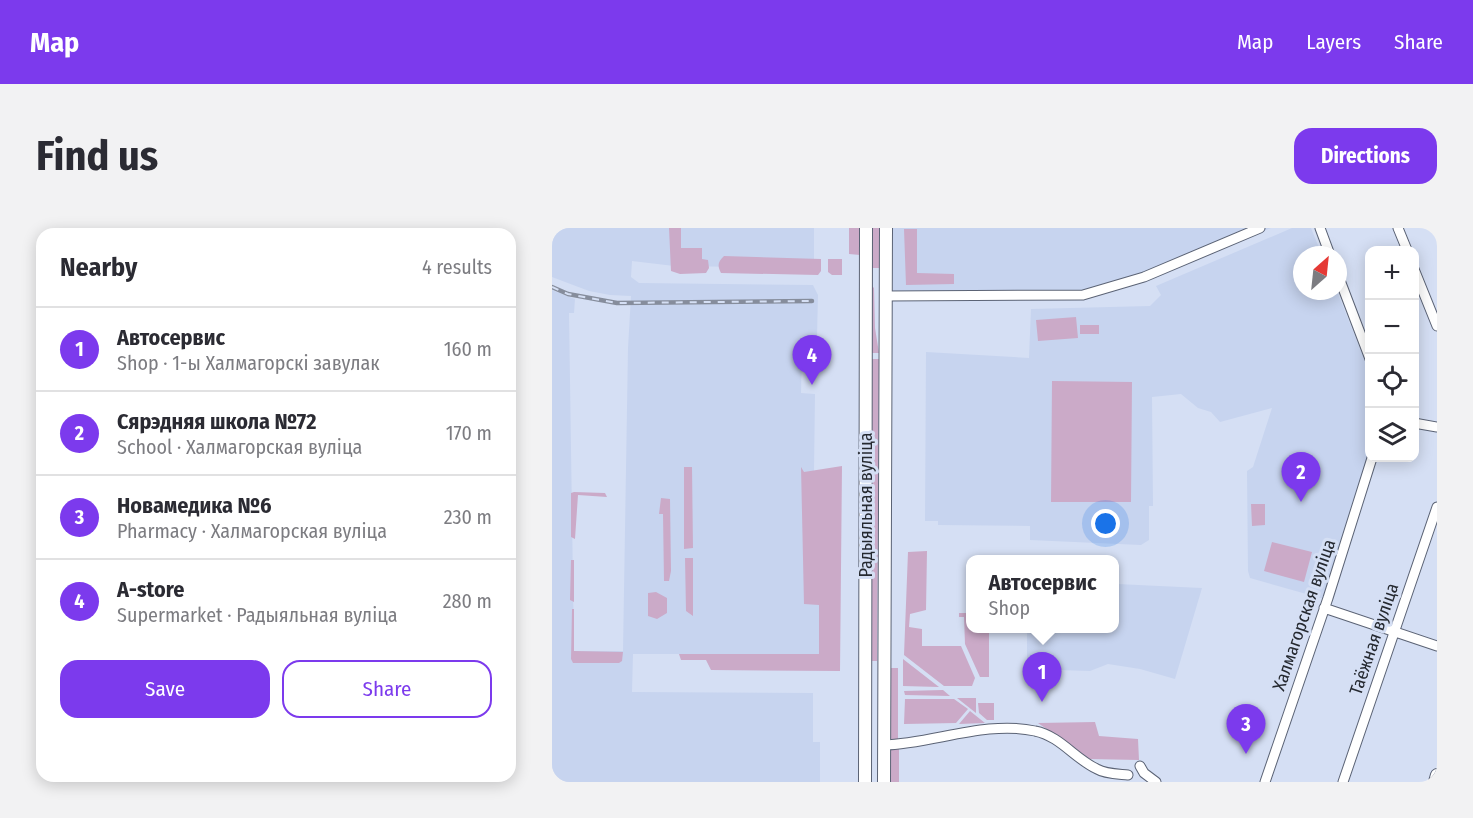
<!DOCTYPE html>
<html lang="en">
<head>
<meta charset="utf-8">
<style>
	body { margin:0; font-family:"Fira Sans Condensed",sans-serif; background:#f2f2f3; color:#2b2b33 }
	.controls { position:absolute; right:18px; top:18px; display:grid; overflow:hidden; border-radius:12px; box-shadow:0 3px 15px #0003 }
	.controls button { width:54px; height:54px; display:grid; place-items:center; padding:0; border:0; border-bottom:2px solid #e1e1e2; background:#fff; color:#2b2b33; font:30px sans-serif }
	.compass { position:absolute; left:741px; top:18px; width:54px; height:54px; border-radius:50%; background:#fff; box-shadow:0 3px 15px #0003; rotate:27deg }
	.you { position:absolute; left:554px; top:296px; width:21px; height:21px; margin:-15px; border:4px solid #fff; border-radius:50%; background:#1a73e8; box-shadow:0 0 0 9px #1a73e833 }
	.badge { display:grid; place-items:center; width:39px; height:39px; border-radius:50%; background:#7c3aed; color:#fff; font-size:20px; font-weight:700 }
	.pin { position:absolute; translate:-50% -50px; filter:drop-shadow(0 2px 3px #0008) }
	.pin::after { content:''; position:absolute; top:32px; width:21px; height:18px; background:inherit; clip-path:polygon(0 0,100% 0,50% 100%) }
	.popup { position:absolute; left:414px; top:327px; width:153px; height:78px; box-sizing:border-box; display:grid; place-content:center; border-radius:12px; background:#fff; filter:drop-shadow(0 2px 4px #0005); font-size:20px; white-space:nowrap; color:#7c7c81 }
	.popup b { font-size:22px; color:#2b2b33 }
	.popup::after { content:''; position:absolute; left:50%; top:100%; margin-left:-12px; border:12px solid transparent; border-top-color:#fff }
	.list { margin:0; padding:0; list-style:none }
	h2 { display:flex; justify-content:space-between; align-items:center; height:78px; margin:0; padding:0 24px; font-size:26px }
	h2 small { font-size:20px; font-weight:400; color:#7c7c81 }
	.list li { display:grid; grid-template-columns:39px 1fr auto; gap:18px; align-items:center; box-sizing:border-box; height:84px; padding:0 24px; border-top:2px solid #e1e1e2 }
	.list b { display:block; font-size:22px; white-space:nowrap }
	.list p { margin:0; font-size:20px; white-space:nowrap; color:#7c7c81 }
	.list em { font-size:20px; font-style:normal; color:#7c7c81 }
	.actions { display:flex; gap:12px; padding:18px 24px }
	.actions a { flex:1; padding:14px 0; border:2px solid #7c3aed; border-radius:18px; text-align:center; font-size:21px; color:#7c3aed }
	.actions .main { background:#7c3aed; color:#fff }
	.icon { flex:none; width:33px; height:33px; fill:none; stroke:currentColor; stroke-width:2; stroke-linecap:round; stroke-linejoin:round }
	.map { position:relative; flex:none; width:885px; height:554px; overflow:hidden; border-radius:18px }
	header { display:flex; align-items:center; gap:36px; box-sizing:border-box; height:84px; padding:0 30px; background:#7c3aed; color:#fff }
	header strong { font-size:28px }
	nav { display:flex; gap:33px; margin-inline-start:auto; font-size:21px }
	.intro { display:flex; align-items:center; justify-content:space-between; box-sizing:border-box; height:144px; padding:0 36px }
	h1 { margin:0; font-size:42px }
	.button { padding:15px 27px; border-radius:18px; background:#7c3aed; color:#fff; font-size:21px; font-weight:700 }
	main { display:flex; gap:36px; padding:0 36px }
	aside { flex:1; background:#fff; border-radius:18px; box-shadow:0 3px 15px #0003 }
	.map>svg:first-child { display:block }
</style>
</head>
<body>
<header>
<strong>Map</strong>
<nav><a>Map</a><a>Layers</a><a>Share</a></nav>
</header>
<div class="intro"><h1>Find us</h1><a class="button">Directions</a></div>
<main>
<aside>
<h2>Nearby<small>4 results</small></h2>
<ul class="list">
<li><span class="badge">1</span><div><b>Автосервис</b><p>Shop · 1-ы Халмагорскі завулак</p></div><em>160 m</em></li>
<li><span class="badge">2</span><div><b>Сярэдняя школа №72</b><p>School · Халмагорская вуліца</p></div><em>170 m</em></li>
<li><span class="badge">3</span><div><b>Новамедика №6</b><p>Pharmacy · Халмагорская вуліца</p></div><em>230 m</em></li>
<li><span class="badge">4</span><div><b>А-store</b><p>Supermarket · Радыяльная вуліца</p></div><em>280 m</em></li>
</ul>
<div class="actions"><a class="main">Save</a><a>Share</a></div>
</aside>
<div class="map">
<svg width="885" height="554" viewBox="0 0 885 554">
	<rect width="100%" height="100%" fill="#d5dff4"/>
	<path fill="#c7d4ef" d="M0,0h262v40l-140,-2 -42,-5 -1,16 8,6 174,2 5,10 -1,41 -15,17 -1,40 14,1 -1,77 5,133v50h-186l-1,38 181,1v49h7v40h-268v-492l23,9 -1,14h-5l5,338h49l5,-303 3,-52 -21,-1 -21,-4 -37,-14z
		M341,0h378l-96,38 -94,30 -154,-5 -1,5 -33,-2z
		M740,0h19l11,27h-20v36h35l29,73 4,21 -1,62 -4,21 -41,131 -74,-21 -2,-7 -1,-100 6,-4 19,-59 -52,14 -9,-10 -13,-4 -17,-14 -29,3 1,109h-4v34l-8,5 -111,-5v-14l-92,-1v-4h-13l1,-169 103,6 2,-49 119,-3 11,-11 -5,-9z
		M562,334h2l1,22 85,4 -27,91 -35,-10 -32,-5 -18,7 -63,-2v-40l87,-1z"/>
	<path fill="#cbaac8" d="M117,0h12v20h21v11l6,1 1,8 -3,5 -26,1 -9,-3z
		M297,0h11v27l-11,-1z
		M320,0h7v40h-7z
		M352,1h13v44l37,1v10l-48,1z
		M172,28l97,3v12l-3,4 -97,-2c-4,-8 -3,-11 3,-17z
		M276,31h14v16h-10l-4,-3z
		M320,58l2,2 1,40 4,25h-7z
		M524,89l2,21 -40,3 -2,-21z
		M528,97h19v9h-19z
		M319,131h8l-2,302h-7z
		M500,153l80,1 -1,120h-80z
		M290,238l-2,205 -129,-1 -5,-10h-25l-2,-6h140v-49l-15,-1 -3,-137 3,5z
		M132,239h8l1,81 -9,1z
		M22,264l31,1 2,4 -29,-2 -3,44 -4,-2v-44z
		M109,270l9,1 1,72 -2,10h-5l-1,-67h-4z
		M699,276h14v21l-13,1z
		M720,314l40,10 -8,30 -40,-11z
		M375,323l-1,59 -16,4 -1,13 13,2v17h39l14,32 -3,8h-28l-40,-31 4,-103z
		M133,330h8v58l-7,-5z
		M19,332h3v42l-4,-2z
		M104,364l11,6v15l-10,6 -9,-3v-23z
		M20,381h2v42l49,1 -1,9 -3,2h-46l-2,-4z
		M407,385h11v15l19,1v48h-9l-15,-33 -1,-27h-5z
		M351,431l36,28 -36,-1z
		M337,440h9v74l-7,-1 -3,-5z
		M391,462l7,6 -45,-1 -1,-4z
		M405,470h19v15z
		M353,471h49l14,10 -12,14 -52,1z
		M426,475h16v17h-7l-8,-7z
		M418,483l15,12 -26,1z
		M543,494l4,14 39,3 1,21 -50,-1 -51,-36z
		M347,520v34h-10v-32z"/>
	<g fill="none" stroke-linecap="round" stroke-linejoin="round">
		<defs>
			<path id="minor" d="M768,0l10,27
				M846,0l9,22
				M862,41l23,57
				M786,47l32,84
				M333,68l198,-1 61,-18 116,-49
				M862,195l23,4
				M772,380l113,38
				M332,517c48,-1 102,-25 151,-14 25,5 40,28 62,38 8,5 22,5 31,6
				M588,538l4,7 12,9
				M713,554l63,-184 44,-140
				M791,554l94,-275"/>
			<path id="major" d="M313,554l1,-554
				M332,554l2,-554
				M883,554l2,-7"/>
		</defs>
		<use href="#minor" stroke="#5b6375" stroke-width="11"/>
		<use href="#major" stroke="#5b6375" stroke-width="14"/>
		<use href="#minor" stroke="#fff" stroke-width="9"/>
		<use href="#major" stroke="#fff" stroke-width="12"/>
		<defs>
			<path id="rail" d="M0,59l16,7 49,9 195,-2"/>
		</defs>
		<use href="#rail" stroke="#868d9c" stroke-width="4.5"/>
		<use href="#rail" stroke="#d5dff4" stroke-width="2" stroke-dasharray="7" stroke-linecap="butt"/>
	</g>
	<g text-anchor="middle" stroke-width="6" stroke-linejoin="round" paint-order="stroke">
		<g font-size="18" fill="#252930" stroke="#d5dff4">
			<text transform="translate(314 277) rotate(-90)" y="6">Радыяльная вуліца</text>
			<text transform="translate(752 387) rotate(-71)" y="6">Халмагорская вуліца</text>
			<text transform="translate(822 411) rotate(-71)" y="6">Таёжная вуліца</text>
		</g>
	</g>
</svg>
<div class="controls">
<button>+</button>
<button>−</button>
<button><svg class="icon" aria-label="locate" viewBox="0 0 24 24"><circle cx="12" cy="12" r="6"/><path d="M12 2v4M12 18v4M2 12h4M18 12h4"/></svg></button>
<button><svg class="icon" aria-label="layers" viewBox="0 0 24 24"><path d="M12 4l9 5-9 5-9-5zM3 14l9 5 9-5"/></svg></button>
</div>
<svg class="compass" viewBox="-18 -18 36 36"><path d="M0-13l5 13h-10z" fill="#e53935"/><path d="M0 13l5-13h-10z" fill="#7c7c81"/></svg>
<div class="you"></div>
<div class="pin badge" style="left:490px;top:474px">1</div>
<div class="popup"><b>Автосервис</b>Shop</div>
<div class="pin badge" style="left:749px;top:274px">2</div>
<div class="pin badge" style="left:694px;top:526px">3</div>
<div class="pin badge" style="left:260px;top:157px">4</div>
</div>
</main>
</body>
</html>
